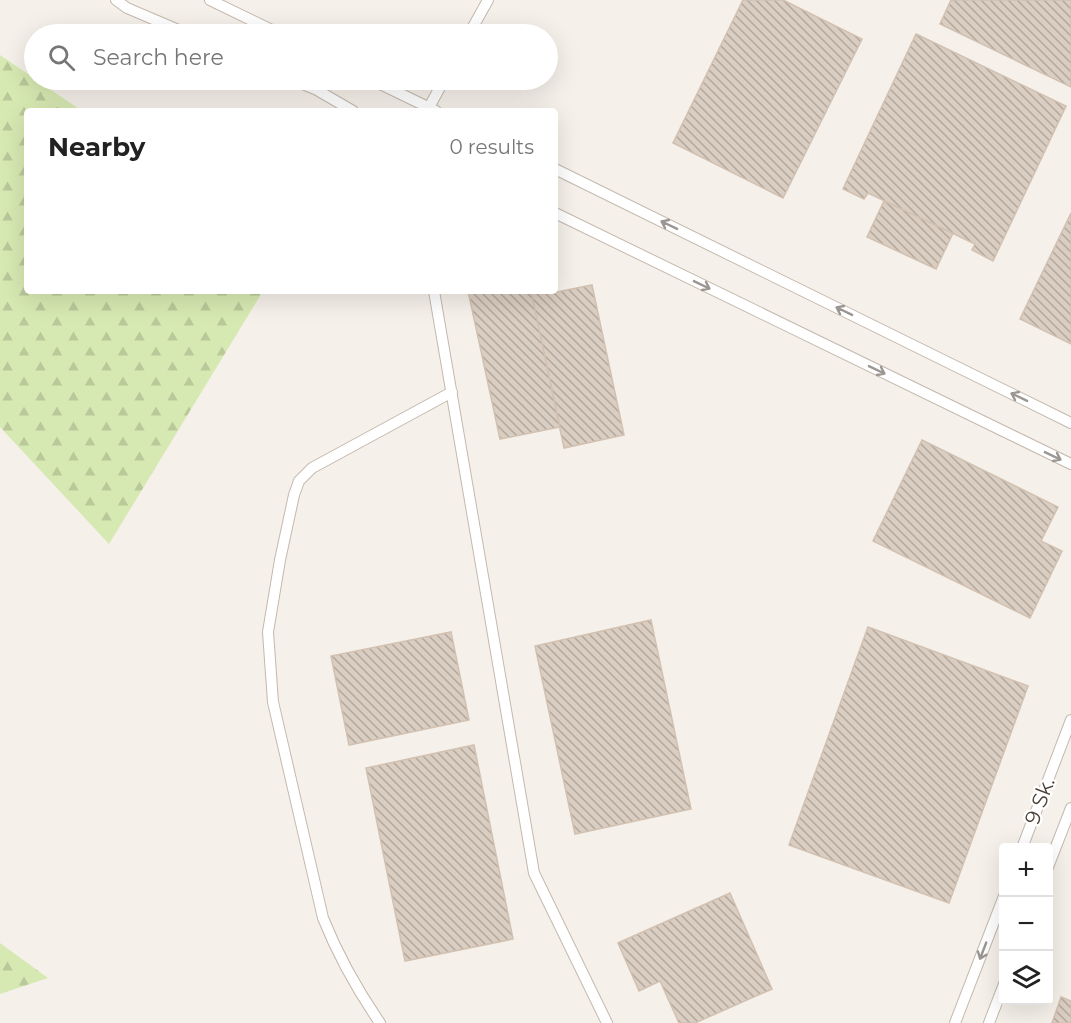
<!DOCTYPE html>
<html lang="en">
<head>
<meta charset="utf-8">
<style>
	body { margin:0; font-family:Montserrat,sans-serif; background:#f6f6f6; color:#222 }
	.controls { position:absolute; right:18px; bottom:18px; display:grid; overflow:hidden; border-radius:6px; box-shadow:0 6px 24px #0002 }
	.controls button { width:54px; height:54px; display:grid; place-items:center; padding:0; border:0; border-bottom:2px solid #e0e0e0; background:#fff; color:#222; font:30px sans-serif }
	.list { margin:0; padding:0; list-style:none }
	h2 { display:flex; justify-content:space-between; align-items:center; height:78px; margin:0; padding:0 24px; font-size:26px }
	h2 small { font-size:20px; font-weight:400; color:#767676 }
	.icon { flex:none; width:33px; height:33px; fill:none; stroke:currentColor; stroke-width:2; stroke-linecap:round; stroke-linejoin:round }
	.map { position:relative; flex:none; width:1071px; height:1023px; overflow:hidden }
	.search { position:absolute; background:#fff; box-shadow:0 6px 24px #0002; left:24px; top:24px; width:534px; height:66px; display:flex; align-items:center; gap:15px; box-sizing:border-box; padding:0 21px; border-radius:33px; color:#767676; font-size:22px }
	.panel { position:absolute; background:#fff; box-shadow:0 6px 24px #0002; left:24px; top:108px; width:534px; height:186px; border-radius:6px }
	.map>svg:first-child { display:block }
</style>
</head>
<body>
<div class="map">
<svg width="1071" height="1023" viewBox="0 0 1071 1023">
	<defs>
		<pattern id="forest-firs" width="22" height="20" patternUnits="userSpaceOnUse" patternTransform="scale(1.5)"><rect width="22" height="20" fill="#d7e9b2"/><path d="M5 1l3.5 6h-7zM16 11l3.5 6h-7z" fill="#bac99a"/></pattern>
		<pattern id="building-back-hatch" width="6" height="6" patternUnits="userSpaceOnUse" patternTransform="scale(1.5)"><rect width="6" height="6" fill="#dacdc1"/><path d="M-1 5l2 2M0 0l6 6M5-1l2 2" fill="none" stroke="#b3a89e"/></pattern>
	</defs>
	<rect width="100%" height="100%" fill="#f5f0e9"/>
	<path fill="url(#forest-firs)" d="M0,55l82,56h-55v180h236l-154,253 -109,-117z
		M0,943l48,35 -48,16z"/>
	<path fill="url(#building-back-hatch)" stroke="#d2c1b1" stroke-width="1.5" d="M743,0h40l79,39 -79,159 -110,-55z
		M951,0h120v87l-131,-63z
		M916,34l150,72 -73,155 -21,-11 3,-6 -107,-51 -4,6 -21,-10z
		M884,201l69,32 -17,36 -69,-32z
		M1071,213v131l-51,-25z
		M592,285l32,150 -60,13 -33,-157h20l1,2z
		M468,291h63l29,136 -60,12z
		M922,440l136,67 -17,34 21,10 -32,67 -157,-77z
		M651,620l40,189 -116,25 -40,-188z
		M868,627l160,59 -79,217 -160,-58z
		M451,632l18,88 -120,25 -18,-89z
		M474,745l39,194 -108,22 -39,-193z
		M730,893l42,96 -77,34h-16l-19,-42 -21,10 -21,-48z
		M1061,997l10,4v22h-19z"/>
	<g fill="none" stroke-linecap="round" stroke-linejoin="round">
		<defs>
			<path id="service" d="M116,0l11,8 61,26
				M210,0l70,34
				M469,34l19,-34
				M293,80l24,10 36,21
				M372,80l64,31
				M427,111l17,-31
				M555,169l516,254
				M555,213l516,251
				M434,291l100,582 73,150
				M1022,848l49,-128
				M1048,867l23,-59
				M380,1023c-24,-35 -41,-65 -57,-105l-50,-216 -5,-70 12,-72 14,-65 5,-14 13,-13 140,-76
				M955,1023l49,-127
				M989,1023l15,-39"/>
		</defs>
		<use href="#service" stroke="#c4b9ae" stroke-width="12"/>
		<use href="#service" stroke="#fff" stroke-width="10"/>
	</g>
	<defs><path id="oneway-shaft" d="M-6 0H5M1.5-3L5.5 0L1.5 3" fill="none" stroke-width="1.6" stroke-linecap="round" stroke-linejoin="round" transform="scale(1.5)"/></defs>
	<g stroke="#9b9691">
		<use href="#oneway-shaft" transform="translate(669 225) rotate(-154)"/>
		<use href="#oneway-shaft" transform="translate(702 285) rotate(26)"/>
		<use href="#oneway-shaft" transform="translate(844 311) rotate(-154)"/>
		<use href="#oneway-shaft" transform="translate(877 370) rotate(26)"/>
		<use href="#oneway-shaft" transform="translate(1019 397) rotate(-154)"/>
		<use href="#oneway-shaft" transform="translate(1053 456) rotate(26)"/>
		<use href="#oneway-shaft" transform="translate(983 951) rotate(111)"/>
	</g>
	<g text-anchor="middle" stroke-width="4.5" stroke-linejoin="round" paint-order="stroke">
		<g font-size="21" fill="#494037" stroke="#fff">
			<text transform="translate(1040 801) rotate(-69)" y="7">9 Sk.</text>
		</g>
	</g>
</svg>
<div class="controls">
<button>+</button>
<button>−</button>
<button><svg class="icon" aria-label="layers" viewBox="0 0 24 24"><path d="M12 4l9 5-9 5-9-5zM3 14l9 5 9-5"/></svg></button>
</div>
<div class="search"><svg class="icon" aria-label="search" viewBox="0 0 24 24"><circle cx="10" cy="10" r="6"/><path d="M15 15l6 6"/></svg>Search here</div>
<section class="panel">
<h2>Nearby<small>0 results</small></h2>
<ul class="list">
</ul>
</section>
</div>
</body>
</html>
